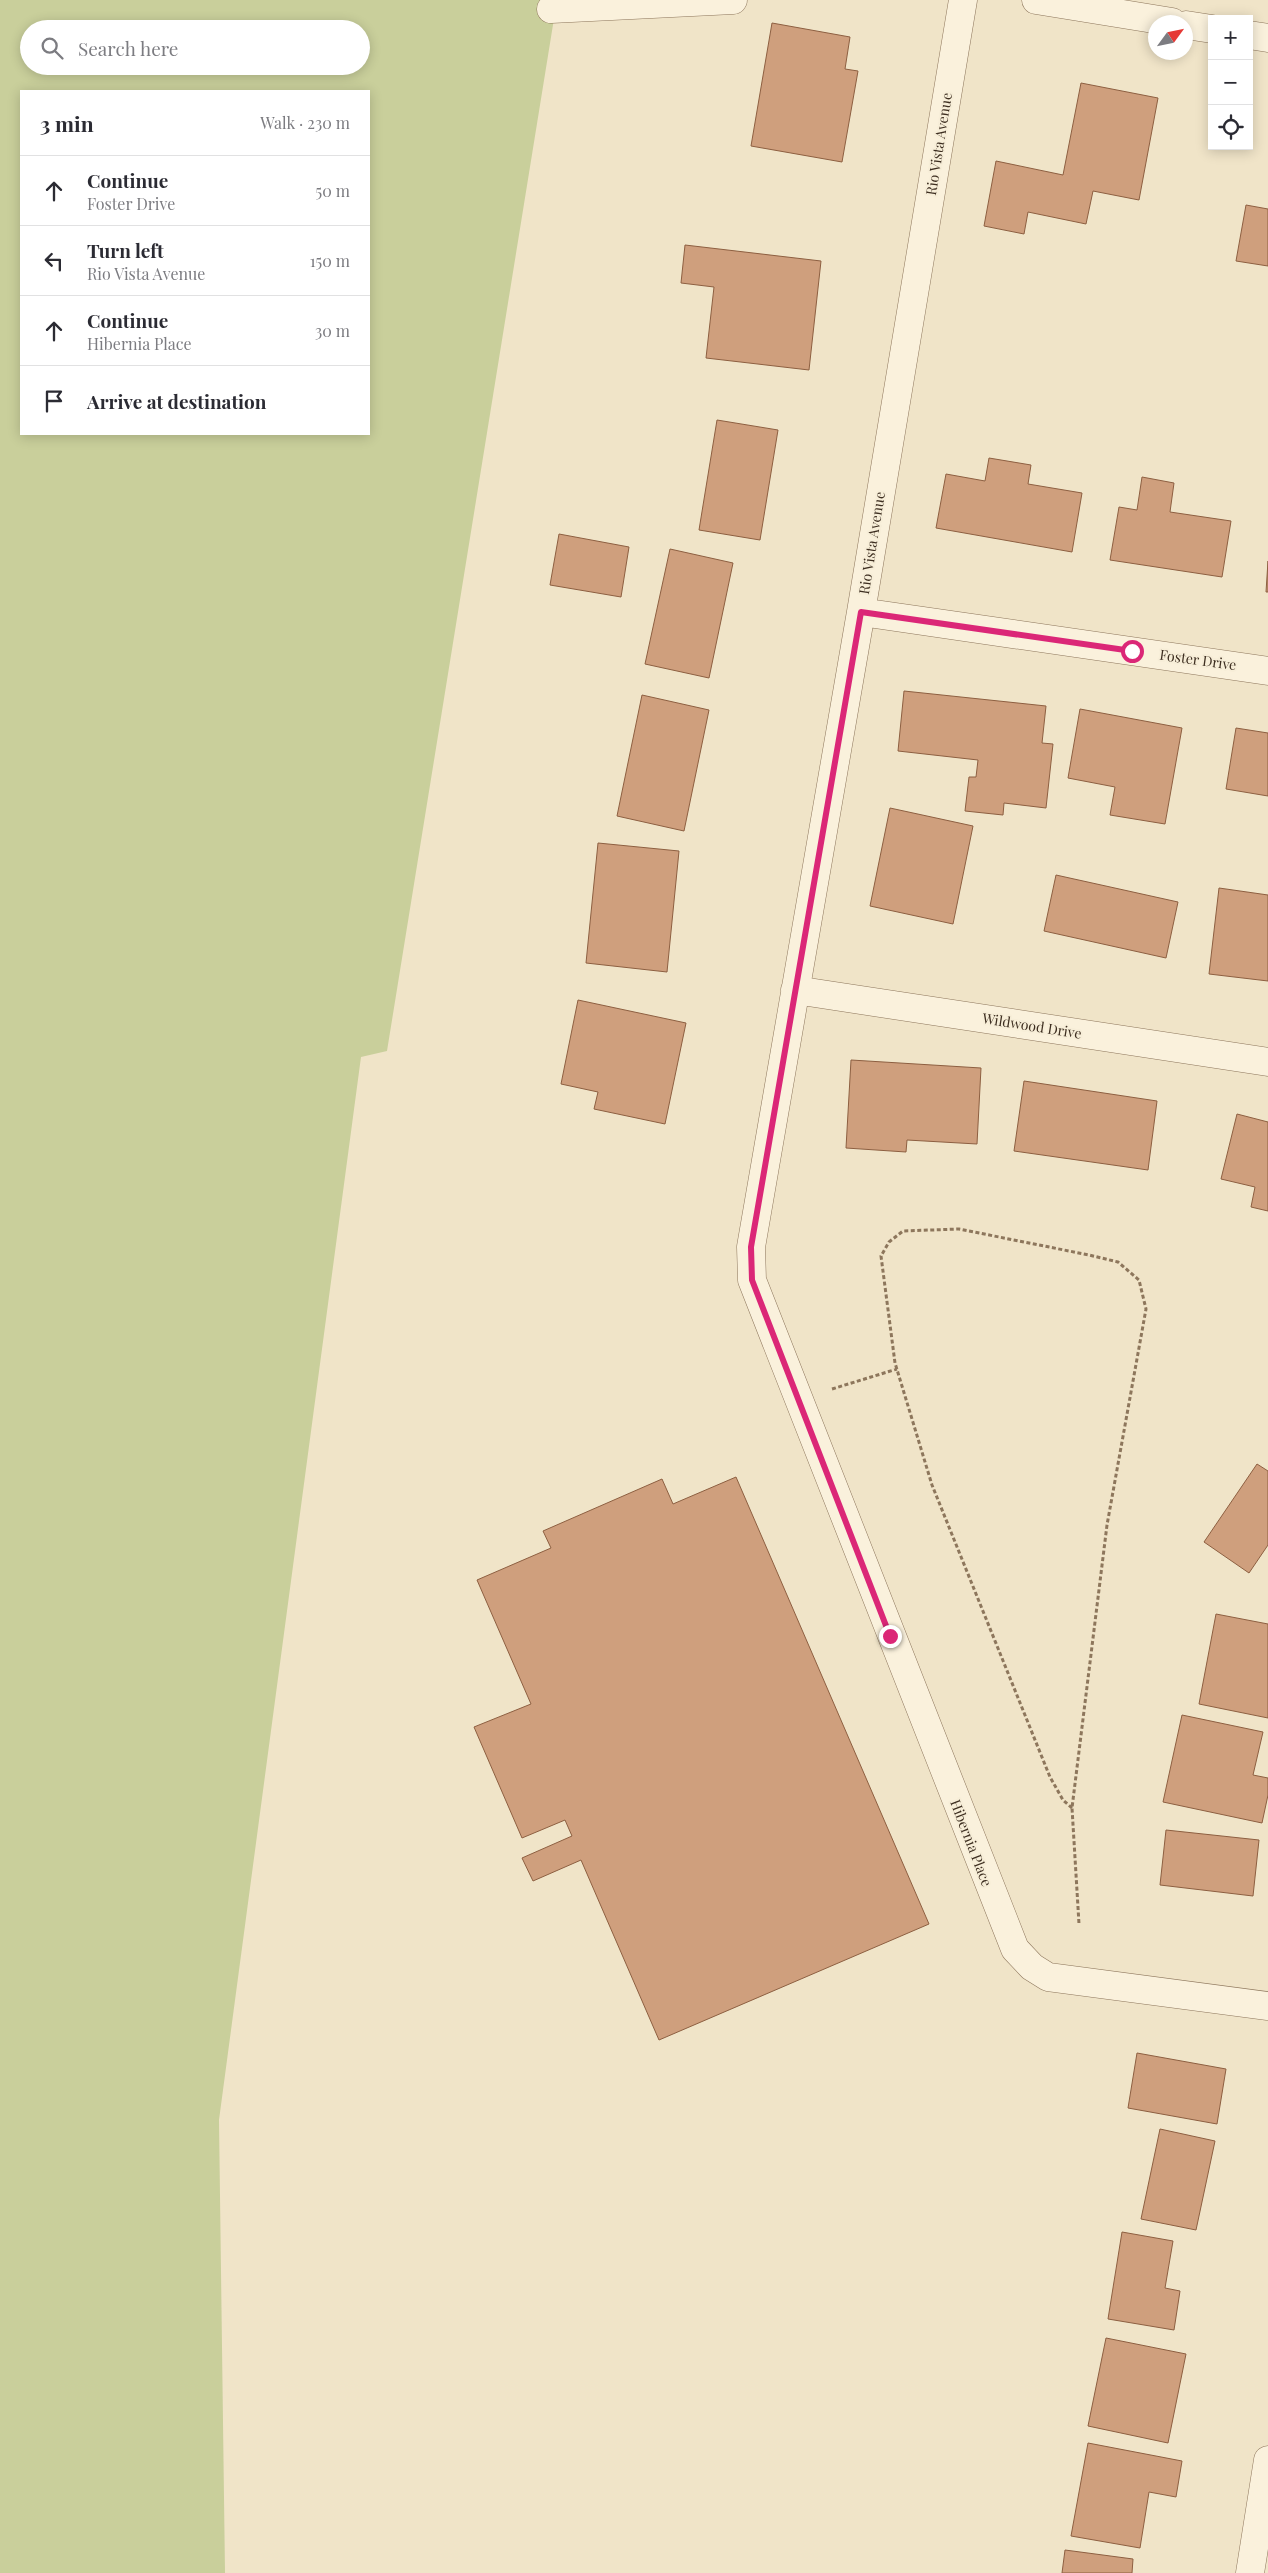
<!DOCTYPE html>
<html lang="en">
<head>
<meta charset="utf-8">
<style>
	body { margin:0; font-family:"Playfair Display",serif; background:#f7f7f7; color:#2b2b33 }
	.controls { position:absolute; right:15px; top:15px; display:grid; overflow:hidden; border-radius:0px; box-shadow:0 2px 12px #0003 }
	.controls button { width:45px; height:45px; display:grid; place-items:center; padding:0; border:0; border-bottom:1px solid #e1e1e2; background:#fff; color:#2b2b33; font:25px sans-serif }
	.compass { position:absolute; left:1148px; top:15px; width:45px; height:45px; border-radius:50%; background:#fff; box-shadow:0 2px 12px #0003; rotate:57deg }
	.stop { position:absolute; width:15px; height:15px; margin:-11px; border:4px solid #db2777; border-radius:50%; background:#fff }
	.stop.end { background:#db2777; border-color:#fff; box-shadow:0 1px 5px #0008 }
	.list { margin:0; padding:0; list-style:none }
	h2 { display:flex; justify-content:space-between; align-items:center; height:65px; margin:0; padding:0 20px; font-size:21px }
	h2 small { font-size:16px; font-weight:400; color:#7c7c81 }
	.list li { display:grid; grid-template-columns:32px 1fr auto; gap:15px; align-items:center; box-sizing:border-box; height:70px; padding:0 20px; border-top:1px solid #e1e1e2 }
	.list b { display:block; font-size:19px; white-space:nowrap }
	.list p { margin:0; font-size:16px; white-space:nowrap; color:#7c7c81 }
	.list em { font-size:16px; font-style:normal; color:#7c7c81 }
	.icon { flex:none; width:28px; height:28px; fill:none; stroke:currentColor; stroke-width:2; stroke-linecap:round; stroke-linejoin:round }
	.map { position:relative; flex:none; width:1268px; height:2573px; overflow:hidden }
	.search { position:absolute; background:#fff; box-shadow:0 2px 12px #0003; left:20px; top:20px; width:350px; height:55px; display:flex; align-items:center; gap:12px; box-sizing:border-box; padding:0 18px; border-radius:28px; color:#7c7c81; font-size:19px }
	.panel { position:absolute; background:#fff; box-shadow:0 2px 12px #0003; left:20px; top:90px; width:350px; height:345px; border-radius:0px }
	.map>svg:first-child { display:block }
</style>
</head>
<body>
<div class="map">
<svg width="1268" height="2573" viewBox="0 0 1268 2573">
	<rect width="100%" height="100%" fill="#f0e4c8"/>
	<path fill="#c9cf9b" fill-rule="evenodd" d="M0,0h557l-170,1051 -26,6 -142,1063 6,453h-225zM29,29h332v37h-332zM21,91h348v343h-348z"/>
	<path fill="#cf9f7d" stroke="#8d5f41" d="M772,23l78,14 -5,32 13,2 -16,91 -91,-16z
		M1081,83l77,15 -19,102 -46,-9 -7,33 -58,-12 -4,22 -40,-8 12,-65 67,14z
		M1246,205l22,4v57l-32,-5z
		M685,245l136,16 -12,109 -103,-12 8,-71 -33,-4z
		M717,420l61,10 -18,110 -61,-10z
		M989,458l42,7 -3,19 54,9 -10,59 -136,-24 10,-54 39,7z
		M1142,477l32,6 -4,29 61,9 -9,56 -112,-17 9,-53 18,3z
		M559,534l70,13 -8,50 -71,-12z
		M670,549l63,14 -24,115 -64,-14z
		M1268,561v31h-2z
		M904,691l142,15 -4,37 11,1 -7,64 -42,-5 -1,12 -38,-4 4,-34h7l2,-17 -80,-9z
		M642,695l67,15 -25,121 -67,-15z
		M1080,709l102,19 -17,96 -55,-9 5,-28 -47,-9z
		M1236,728l32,5v63l-42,-7z
		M890,808l83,18 -20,98 -83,-18z
		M598,843l81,8 -12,121 -81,-9z
		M1056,875l122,27 -12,56 -122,-27z
		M1219,888l49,7v86l-59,-7z
		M578,1000l108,23 -21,101 -71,-15 4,-17 -37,-8z
		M851,1060l130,8 -4,76 -70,-4 -1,12 -60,-4z
		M1024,1081l133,20 -9,69 -134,-19z
		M1237,1114l31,8v89l-17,-4 4,-20 -34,-8z
		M1257,1464l11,7v74l-19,28 -45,-31z
		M736,1477l193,447 -270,116 -78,-180 -48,21 -11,-23 50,-22 -7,-16 -43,18 -48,-111 57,-23 -54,-124 74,-32 -8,-17 119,-52 11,25z
		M1216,1614l52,10v94l-69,-14z
		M1182,1715l81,17 -10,43 15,3v17l-6,28 -99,-21z
		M1166,1830l93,10 -6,56 -93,-11z
		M1137,2053l89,16 -9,55 -89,-16z
		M1160,2129l55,12 -19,89 -55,-11z
		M1122,2232l51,9 -8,47 15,3 -6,39 -66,-11z
		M1106,2338l80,16 -18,89 -80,-17z
		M1088,2443l94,18 -6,36 -27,-5 -9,56 -69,-12z
		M1065,2550l68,9 -1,14h-70z"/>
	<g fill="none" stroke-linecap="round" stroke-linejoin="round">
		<defs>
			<path id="minor" d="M963,0l-102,612 -110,635 1,33 263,669 17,18 16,10 220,29
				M1036,0l136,22
				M551,9l182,-9
				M1186,25l26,4
				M1249,35l19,3
				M861,612l407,59
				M795,990l473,72
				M1250,2573l18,-113"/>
		</defs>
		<use href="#minor" stroke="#8d765c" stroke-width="29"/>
		<path stroke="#8d765c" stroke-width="3" stroke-dasharray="4 2.5" stroke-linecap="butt" d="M832,1389l65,-20
			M1072,1808l-9,-8 -13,-23 -118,-292 -37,-122 -14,-107 8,-14 14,-11 56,-2 130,26 29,7 21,18 7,29 -39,216 -35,283 7,116"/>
		<use href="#minor" stroke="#faf1dc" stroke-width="28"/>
	</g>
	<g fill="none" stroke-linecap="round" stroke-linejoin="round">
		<path stroke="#db2777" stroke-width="6" d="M890,1636l-138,-356 -1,-33 110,-635 271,39"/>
	</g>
	<g text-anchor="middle" stroke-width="4" stroke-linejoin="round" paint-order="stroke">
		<g font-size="14" fill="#3d2e20" stroke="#f7eed8">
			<text transform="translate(939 144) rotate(-81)" y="5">Rio Vista Avenue</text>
			<text transform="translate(872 543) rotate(-81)" y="5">Rio Vista Avenue</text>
			<text transform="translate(1198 660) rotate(8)" y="5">Foster Drive</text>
			<text transform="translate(1032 1026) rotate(9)" y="5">Wildwood Drive</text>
			<text transform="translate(971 1843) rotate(69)" y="5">Hibernia Place</text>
		</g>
	</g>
</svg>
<div class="controls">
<button>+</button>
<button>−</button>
<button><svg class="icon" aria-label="locate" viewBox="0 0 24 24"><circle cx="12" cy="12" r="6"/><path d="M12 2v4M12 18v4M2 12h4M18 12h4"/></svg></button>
</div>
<svg class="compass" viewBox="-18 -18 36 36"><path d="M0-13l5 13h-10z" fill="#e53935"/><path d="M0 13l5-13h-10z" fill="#7c7c81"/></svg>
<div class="stop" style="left:1132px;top:651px"></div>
<div class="stop end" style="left:890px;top:1636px"></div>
<div class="search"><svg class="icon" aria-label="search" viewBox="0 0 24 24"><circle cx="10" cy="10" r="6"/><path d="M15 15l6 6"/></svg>Search here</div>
<section class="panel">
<h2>3 min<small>Walk · 230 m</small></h2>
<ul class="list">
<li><svg class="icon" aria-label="ahead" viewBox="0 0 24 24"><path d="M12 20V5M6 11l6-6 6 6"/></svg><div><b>Continue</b><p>Foster Drive</p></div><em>50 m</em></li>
<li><svg class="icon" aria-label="left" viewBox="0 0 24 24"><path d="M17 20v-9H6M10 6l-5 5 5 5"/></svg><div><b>Turn left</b><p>Rio Vista Avenue</p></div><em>150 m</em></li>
<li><svg class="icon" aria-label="ahead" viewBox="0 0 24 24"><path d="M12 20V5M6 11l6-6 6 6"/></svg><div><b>Continue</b><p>Hibernia Place</p></div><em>30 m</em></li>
<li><svg class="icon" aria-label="arrive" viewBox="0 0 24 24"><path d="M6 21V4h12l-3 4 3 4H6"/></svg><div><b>Arrive at destination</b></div></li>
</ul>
</section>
</div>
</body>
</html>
